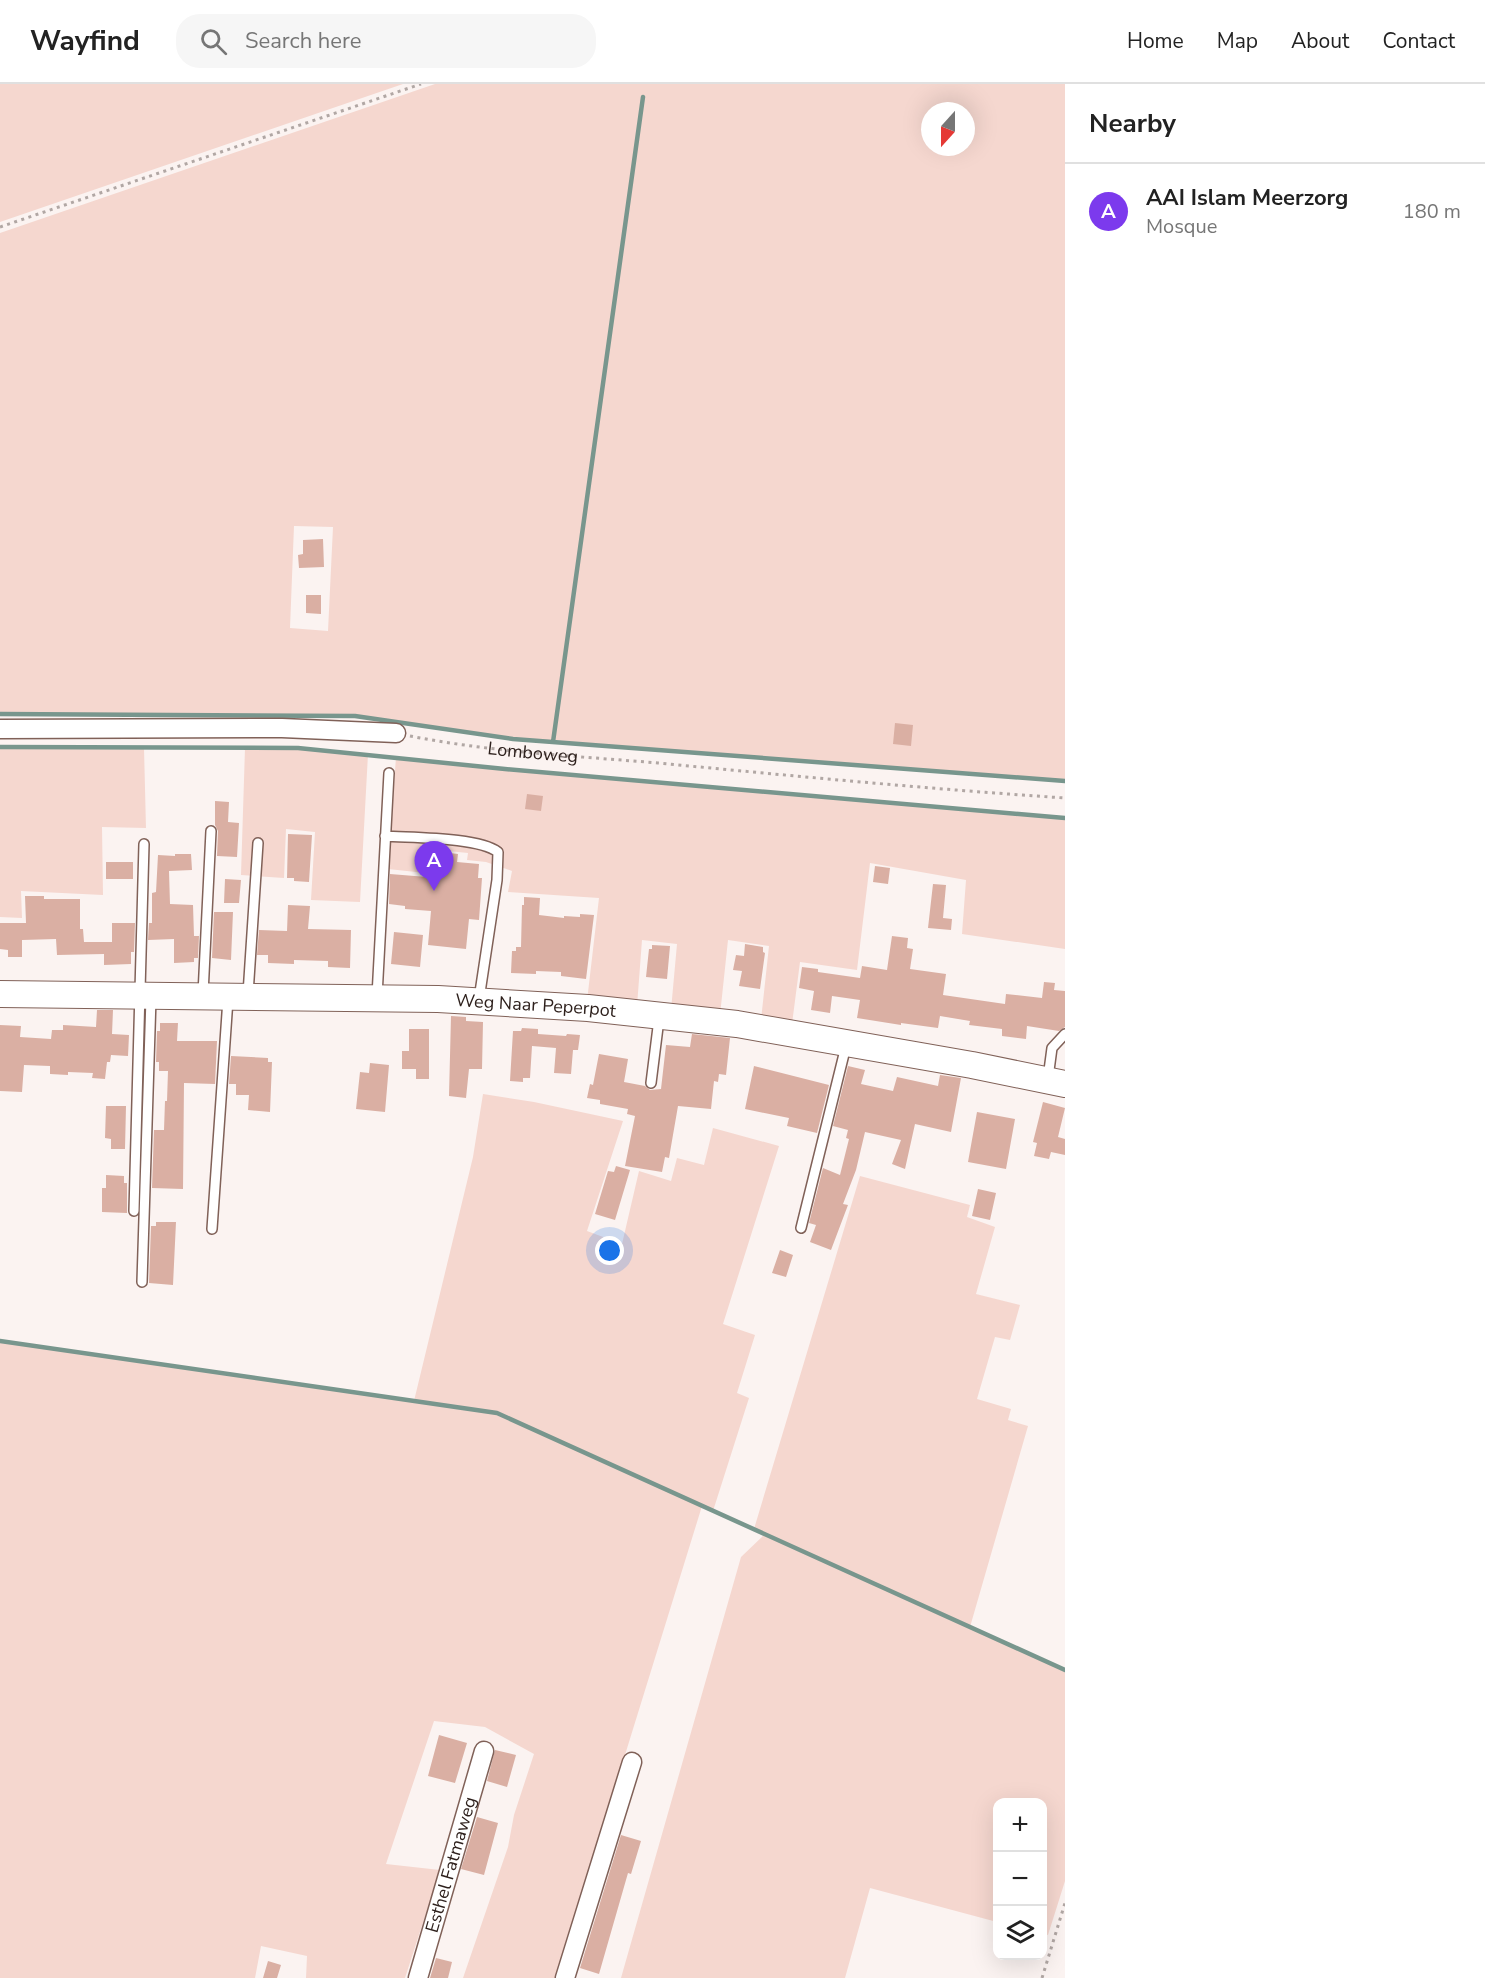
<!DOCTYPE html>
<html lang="en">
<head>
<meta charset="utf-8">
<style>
	body { margin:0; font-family:"Nunito Sans",sans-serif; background:#f6f6f6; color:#222 }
	.controls { position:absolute; right:18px; bottom:18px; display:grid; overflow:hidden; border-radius:12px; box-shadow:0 6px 24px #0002 }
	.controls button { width:54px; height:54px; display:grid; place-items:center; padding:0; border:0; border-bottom:2px solid #e0e0e0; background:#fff; color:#222; font:30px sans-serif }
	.compass { position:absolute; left:921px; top:18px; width:54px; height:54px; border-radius:50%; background:#fff; box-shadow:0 6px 24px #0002; rotate:201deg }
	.you { position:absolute; left:610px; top:1167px; width:21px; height:21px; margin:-15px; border:4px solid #fff; border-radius:50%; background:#1a73e8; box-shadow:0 0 0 9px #1a73e833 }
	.badge { display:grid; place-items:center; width:39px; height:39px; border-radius:50%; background:#7c3aed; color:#fff; font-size:20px; font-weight:700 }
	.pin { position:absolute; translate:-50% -50px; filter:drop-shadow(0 2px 3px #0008) }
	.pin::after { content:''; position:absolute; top:32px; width:21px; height:18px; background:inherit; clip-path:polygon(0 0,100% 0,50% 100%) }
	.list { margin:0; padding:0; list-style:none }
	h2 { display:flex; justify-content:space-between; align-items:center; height:78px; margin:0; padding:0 24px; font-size:26px }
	h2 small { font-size:20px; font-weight:400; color:#767676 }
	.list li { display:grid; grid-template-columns:39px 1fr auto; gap:18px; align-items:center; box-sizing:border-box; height:96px; padding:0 24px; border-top:2px solid #e0e0e0 }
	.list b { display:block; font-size:22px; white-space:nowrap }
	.list p { margin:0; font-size:20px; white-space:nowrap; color:#767676 }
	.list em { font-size:20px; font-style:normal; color:#767676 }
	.icon { flex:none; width:33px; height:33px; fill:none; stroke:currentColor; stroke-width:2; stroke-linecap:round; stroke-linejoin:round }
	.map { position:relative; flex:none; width:1065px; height:1894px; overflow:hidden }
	header { display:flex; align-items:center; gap:36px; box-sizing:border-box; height:84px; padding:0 30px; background:#fff; border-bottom:2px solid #e0e0e0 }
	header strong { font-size:28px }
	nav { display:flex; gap:33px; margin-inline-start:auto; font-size:21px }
	.search { width:420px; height:54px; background:#f6f6f6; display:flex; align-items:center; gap:15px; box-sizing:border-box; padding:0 21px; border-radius:24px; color:#767676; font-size:22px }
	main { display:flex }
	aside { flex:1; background:#fff }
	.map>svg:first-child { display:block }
</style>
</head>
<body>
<header>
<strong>Wayfind</strong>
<div class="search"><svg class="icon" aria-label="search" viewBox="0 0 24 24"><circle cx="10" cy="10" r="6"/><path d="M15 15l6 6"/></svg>Search here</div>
<nav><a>Home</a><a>Map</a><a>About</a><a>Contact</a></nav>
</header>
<main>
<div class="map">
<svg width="1065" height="1894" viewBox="0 0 1065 1894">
	<rect width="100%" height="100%" fill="#fbf3f1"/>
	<path fill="#f5d7cf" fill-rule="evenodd" d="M0,0h403l-403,138z
		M435,0h630v697l-552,-42 -158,-23 -355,-2v-481zM930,27h36v36h-36zM294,442l39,1 -5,104 -38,-3z
		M0,663l144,1 2,80 -44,-1 1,68 -82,-4 1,27 -22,-1z
		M245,664h53l70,6 -8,148 -49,-2 4,-68 -29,-3 -2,49 -43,-3z
		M396,673l109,12 560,49v131l-103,-15 4,-54 -96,-17 -13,107 -57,-8 -8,62 -31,-4 8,-74 -41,-6 -8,75 -49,-5 6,-66 -35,-4 -5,66 -50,-5 12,-103 -91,-6 4,-21 -26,-9 -19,-2 1,-7 -30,-3 -3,24 -47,-5z
		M483,1010l51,8 89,19 -36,110 35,13 17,-73 32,10 6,-23 27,7 9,-37 66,18 -56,178 32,11 -18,58 12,5 -36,113 -11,-5 -146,472h-93l45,-131 6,-32 20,-61 -49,-27 -51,-6 -48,143 54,6 -35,108h-99l1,-22 -46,-10 -6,32h-255v-637l414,60 59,-244z
		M860,1092l110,29 -3,12 28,10 -19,67 44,11 -10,35 -15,-3 -18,62 34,10 -3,11 20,6 -58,201 95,43v211l-17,54 -5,-1 -1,-132h-44l-1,120 -127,-34 -25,90h-224l120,-421 24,-23 -11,-5z"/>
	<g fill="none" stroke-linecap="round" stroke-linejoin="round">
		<path stroke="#78968d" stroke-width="4.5" d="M0,630l355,2 158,23 552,42
			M553,658l90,-645
			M0,663l298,1 207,21 560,49
			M0,1257l497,72 568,257"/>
	</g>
	<path fill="#daafa3" d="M323,455l1,28 -25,1 -1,-13 5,-1v-14z
		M306,511h15v19l-15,-1z
		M895,639l18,2 -2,21 -18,-2z
		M527,710l16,2 -2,15 -16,-2z
		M215,717l14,1 -1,20 11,1 -2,34 -20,-1 1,-25 -3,-6z
		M288,750l24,1 -3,47 -15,-1v-3h-7z
		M441,768l17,2 -1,8 22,2 -1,14h4l-3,42 -10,-1 -3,30 -38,-4 3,-34 -26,-2v-3l-16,-2 1,-30 49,4z
		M175,770h16l1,16 -23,1 1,33 23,1 1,31h5l-1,22h-4v4l-20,1v-24l-26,1 1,-17h3v-30l4,-1 2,-37 17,1z
		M106,778h27v17h-27z
		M875,782l15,2 -2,16 -15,-2z
		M225,795l16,1 -2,23h-15z
		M933,800l13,1 -3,33 9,1 -1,11 -23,-2z
		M25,812h19v3h36v30h3l1,13h28v-19h23l-1,29h-3v12l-27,1v-11l-47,1 -1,-16 -34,1v17h-14v-7l-8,-1v-26h26z
		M524,813l16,1 -1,17 25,3v-2l16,1v-3l14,1 -8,64 -25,-3v-4l-25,-1v3l-25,-1 1,-22h4v-4h5l1,-42h2z
		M288,821l22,1 -2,23 43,1 -1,38 -22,-1v-6l-34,-1v4l-26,-1v-8h-11l2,-25 28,1z
		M214,828h19l-2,48 -19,-2z
		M394,848l29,3 -3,32 -29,-3z
		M892,852l16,2 -1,10 6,1 -3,20 36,5 -3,21 62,9 1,-10 36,4 2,-16 11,1 -1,7 11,1v36l-6,4 -32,-5 -1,13 -24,-3v-7l-33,-4 1,-4 -30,-5 -2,12 -37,-5v2l-44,-7 3,-18 -28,-4 -2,17 -19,-3 3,-19 -15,-3 3,-21 16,2v3l42,6 2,-12 25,4z
		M745,860l18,3v5l2,1 -5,36 -21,-3 3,-15 -9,-1 3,-15 8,1z
		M652,861l18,1 -3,33 -21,-2 3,-28h3z
		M97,926h16l-1,24 17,1 -1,21 -17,-1 -1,7h-3l-2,17 -13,-1 1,-5 -25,-1v3l-18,-1v-8l-26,-1 -2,27 -22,-1v-66l21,1 -1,11 31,2 1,-9h11v-5l33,2z
		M451,932l15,1v4l17,1 -1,47h-13l-3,29 -17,-2z
		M160,939h18l-1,18h40l-2,43 -31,-1 -1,106 -31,-1 2,-58h10l1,-29h2l1,-30h-9v-9h-3l1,-31h3z
		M522,944l16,1v5l28,2 1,-2 13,1 -2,15h-5l-2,24 -17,-1 2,-25 -24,-2 -2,32h-7v4l-13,-1 3,-50h8z
		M409,945h20v50h-13v-10h-14v-18h7z
		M692,950l38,4 -4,37 -7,-1 -1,8 -4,-1 -3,28 -33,-3 -9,52 -4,-1 -3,15 -37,-6 10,-50 -8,-2 1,-5 -28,-5v-4l-13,-2 3,-14 3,1 6,-31 29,5 -4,23 21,4 5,4 11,-1 5,-44 24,2z
		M231,972l37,2v4h4l-2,50 -22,-2 1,-15h-13v-11h-7z
		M370,979l19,2 -4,47 -29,-3 4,-37 9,1z
		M754,982l75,19 -12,48 -30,-7 2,-8 -44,-9z
		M848,982l17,4 -4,14 32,7 4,-14 41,9 2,-11 21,3 -10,54 -36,-8 -10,45 -13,-5 9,-24 -36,-8 -9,38 -13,34 5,1 -17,45 -21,-8 6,-17 -7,-2 14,-55 17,7 9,-36 -3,-1 2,-8 -15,-4z
		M1043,1018l22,6 -7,29 7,2v16l-14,-3 -2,7 -15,-3 3,-13 -4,-1z
		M106,1022h20l-1,43h-14v-10l-6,-1z
		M977,1028l38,7 -9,50 -38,-7z
		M616,1082l14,4 -15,50 -20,-6 13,-43 6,1z
		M106,1091l18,1v7h3v30l-25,-1v-24h4z
		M978,1105l18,4 -6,27 -18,-4z
		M156,1138h20l-3,63 -24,-2 2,-57h5z
		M780,1166l13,5 -7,22 -14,-4z
		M439,1651l28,8 -12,40 -27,-7z
		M495,1666l21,5 -9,32 -20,-6z
		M477,1733l21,6 -14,52 -23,-6z
		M621,1751l20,6 -10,33 -3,-1 -29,101 -19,-6z
		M436,1874l16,4 -4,16h-18z
		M268,1877l13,4 -4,13h-14z"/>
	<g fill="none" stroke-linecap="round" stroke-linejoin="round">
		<defs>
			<path id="lane" d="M385,752c28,2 93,1 113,16l-1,28 -18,119
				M203,910l8,-163
				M248,910l10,-151
				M377,912l12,-223
				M1048,994l4,-30 13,-14
				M651,999l8,-64
				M134,1127l10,-367
				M801,1144l45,-182
				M212,1145l16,-230
				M142,1198l9,-284"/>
			<g id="street">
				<path d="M0,645l282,-1 114,5"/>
				<path id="s2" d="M418,1894l66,-227"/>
				<path d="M565,1894l67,-216"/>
			</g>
			<g id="secondary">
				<path id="s3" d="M0,910l438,5 150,9 149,16 235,41 93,19"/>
			</g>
		</defs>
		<use href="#lane" stroke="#806158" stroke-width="12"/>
		<use href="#street" stroke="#806158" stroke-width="21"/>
		<use href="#secondary" stroke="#806158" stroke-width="28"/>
		<g stroke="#b1a7a4" stroke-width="3" stroke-dasharray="3 4.5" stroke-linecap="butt">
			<path d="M0,143l421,-143"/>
			<path id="s1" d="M410,652c81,16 165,20 248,27 136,13 271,26 407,35"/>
			<path d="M1042,1894l23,-75"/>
		</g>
		<use href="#lane" stroke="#fff" stroke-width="9"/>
		<use href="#street" stroke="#fff" stroke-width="18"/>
		<use href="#secondary" stroke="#fff" stroke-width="26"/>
	</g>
	<g text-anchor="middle" stroke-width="4.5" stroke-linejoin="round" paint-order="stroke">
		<g font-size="18" fill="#2e211d" stroke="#fbf3f1">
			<text dy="6" stroke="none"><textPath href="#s1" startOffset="124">Lomboweg</textPath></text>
			<text dy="6" stroke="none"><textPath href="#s3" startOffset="536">Weg Naar Peperpot</textPath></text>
			<text dy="6" stroke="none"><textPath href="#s2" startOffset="118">Esthel Fatmaweg</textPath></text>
		</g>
	</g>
</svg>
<div class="controls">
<button>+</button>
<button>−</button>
<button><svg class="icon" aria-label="layers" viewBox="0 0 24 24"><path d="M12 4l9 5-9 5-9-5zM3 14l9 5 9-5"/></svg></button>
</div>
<svg class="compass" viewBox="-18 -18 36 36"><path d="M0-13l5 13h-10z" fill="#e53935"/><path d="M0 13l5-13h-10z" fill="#767676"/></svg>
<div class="you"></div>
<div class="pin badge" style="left:434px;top:807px">A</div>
</div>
<aside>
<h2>Nearby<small></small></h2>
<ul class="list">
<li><span class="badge">A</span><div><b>AAI Islam Meerzorg</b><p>Mosque</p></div><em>180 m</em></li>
</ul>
</aside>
</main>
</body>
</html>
